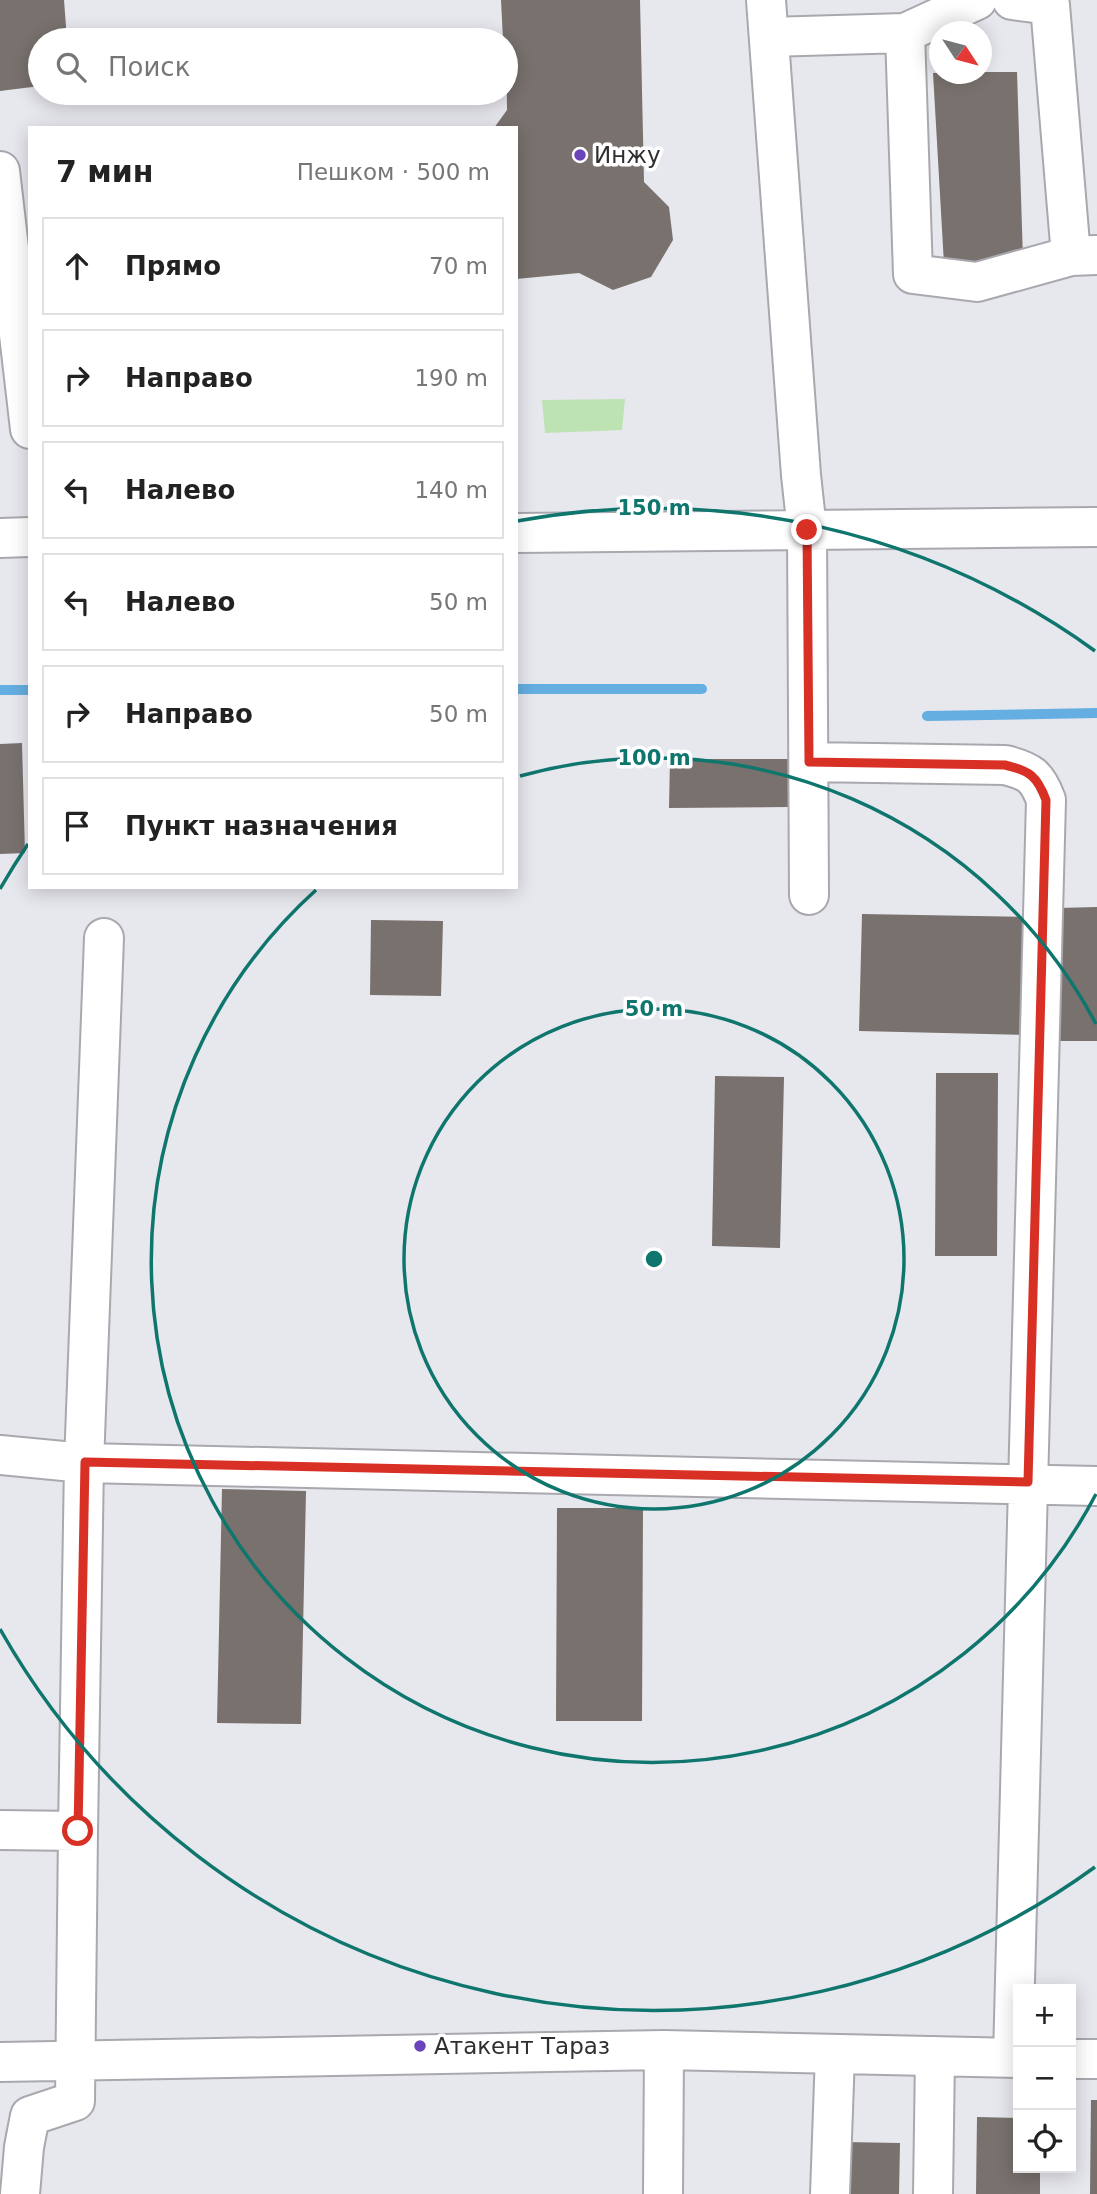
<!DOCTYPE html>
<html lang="ru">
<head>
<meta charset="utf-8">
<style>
	body { margin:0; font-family:"DejaVu Sans",sans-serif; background:#f2f2f2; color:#222 }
	.controls { position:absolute; right:21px; bottom:21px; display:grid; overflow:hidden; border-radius:0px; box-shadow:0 4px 18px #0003 }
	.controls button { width:63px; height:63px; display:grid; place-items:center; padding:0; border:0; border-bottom:2px solid #e0e0e0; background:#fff; color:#222; font:35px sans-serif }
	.compass { position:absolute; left:929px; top:21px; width:63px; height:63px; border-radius:50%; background:#fff; box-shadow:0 4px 18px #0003; rotate:126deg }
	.stop { position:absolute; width:21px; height:21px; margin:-16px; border:5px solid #d93025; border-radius:50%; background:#fff }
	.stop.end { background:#d93025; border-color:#fff; box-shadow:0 2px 7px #0008 }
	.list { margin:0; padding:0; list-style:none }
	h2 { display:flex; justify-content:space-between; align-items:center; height:91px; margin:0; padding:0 28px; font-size:30px }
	h2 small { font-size:23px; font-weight:400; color:#767676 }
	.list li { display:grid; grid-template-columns:46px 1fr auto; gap:21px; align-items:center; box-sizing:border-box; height:98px; margin:0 14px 14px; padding:0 14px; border:2px solid #e0e0e0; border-radius:0px }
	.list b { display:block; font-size:26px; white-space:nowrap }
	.list em { font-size:23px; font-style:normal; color:#767676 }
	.icon { flex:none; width:38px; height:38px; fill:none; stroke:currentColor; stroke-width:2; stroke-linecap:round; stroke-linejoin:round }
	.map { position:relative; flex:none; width:1097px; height:2194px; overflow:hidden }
	.search { position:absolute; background:#fff; box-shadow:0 4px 18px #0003; left:28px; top:28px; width:490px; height:77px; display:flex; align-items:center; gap:18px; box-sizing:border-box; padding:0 24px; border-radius:38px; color:#767676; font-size:26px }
	.panel { position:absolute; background:#fff; box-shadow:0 4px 18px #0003; left:28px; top:126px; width:490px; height:763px; border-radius:0px }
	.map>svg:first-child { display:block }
</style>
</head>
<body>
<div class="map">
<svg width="1097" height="2194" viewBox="0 0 1097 2194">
	<rect width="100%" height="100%" fill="#e7e7ee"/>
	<path fill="#bde3b2" d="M625,399l-3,31 -77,3 -3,-33z"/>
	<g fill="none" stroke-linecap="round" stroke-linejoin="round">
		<path stroke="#65aee1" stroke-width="10" d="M516,689h186
			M0,690h30
			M927,716l170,-3"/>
	</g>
	<path fill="#78716d" d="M0,0h64l3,40h-27v46l-40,5z
		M501,0h139l4,182 25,25 4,33 -22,37 -38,13 -34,-17 -63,6v-151h-22l13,-18 -1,-70h-3z
		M982,72h35l6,187 -79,5 -11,-191z
		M22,743l3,110 -25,1v-110z
		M670,759h118v48l-119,1z
		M1097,907v134h-39v-133z
		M862,914l169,3 -3,118 -169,-4z
		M371,920l72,1 -2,75 -71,-1z
		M936,1073h62l-1,183h-62z
		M715,1076l69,1 -4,171 -68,-2z
		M222,1489l84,2 -5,233 -84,-1z
		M557,1508h86l-1,213h-86z
		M1091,2100h6v94h-7z
		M977,2117l41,1v50h22v26h-64z
		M844,2142l56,1 -1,51h-56z"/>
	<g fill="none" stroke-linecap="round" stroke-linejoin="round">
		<defs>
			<path id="minor" d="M766,0l35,475 6,55 2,365
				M977,0l-72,33 8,241 64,8 94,-26
				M1012,0l38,5 21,251 25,-1
				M769,37l136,-4
				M0,171l30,258
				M516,533l581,-6
				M0,538l30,-1
				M809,762l196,3c25,6 32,11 41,35l-33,1257
				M0,1455l84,8 20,-525
				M0,1830l78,1 -3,270 -45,15 -6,31 -4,47
				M78,1831l6,-368 1013,23
				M1071,2059h26
				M0,2062l664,-12 354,8
				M663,2194l1,-144
				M830,2194l5,-140
				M933,2194l2,-138"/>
		</defs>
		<use href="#minor" stroke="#a9a8af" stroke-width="42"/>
		<use href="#minor" stroke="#fff" stroke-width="38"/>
	</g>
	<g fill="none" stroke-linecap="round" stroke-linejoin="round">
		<path stroke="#d93025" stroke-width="9" d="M78,1831l7,-369 943,20 18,-682c-9,-24 -16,-29 -41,-35l-196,-3 -2,-232"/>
	</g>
	<g fill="none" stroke="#0f766e" stroke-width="3.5">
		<circle cx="654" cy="1259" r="250"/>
		<path d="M1096 1494A501 501 0 1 1 316 890M520 776A501 501 0 0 1 1096 1024"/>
		<path d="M1095 1867A751 751 0 0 1 0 1629M0 889A751 751 0 0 1 28 844M517 521A751 751 0 0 1 1095 651"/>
	</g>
	<g fill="#6b43bb" stroke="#fff" stroke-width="2.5">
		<circle cx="580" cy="155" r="7"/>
		<circle cx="420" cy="2046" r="7"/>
	</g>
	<g text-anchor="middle" stroke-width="7" stroke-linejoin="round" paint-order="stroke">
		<g font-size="23" fill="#2f2f32" stroke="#fff" text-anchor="start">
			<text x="594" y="163">Инжу</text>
			<text x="434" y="2054">Атакент Тараз</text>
		</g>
	</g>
	<circle cx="654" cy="1259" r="10" fill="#0f766e" stroke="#fff" stroke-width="3.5"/>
	<g font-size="21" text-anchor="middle" font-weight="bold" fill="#0f766e" stroke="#fff" stroke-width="7" stroke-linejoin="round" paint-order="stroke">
		<text x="654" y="515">150 m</text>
		<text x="654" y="765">100 m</text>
		<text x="654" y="1016">50 m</text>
	</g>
</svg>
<div class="controls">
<button>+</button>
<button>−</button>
<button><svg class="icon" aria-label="locate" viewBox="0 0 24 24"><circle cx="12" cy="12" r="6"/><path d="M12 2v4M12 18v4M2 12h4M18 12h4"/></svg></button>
</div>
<svg class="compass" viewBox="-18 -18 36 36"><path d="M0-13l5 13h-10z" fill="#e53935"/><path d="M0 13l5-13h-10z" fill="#767676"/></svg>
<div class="stop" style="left:78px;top:1831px"></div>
<div class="stop end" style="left:807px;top:530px"></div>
<div class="search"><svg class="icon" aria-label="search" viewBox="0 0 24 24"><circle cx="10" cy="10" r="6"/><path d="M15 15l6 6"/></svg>Поиск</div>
<section class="panel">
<h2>7 мин<small>Пешком · 500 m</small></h2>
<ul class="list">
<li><svg class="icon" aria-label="ahead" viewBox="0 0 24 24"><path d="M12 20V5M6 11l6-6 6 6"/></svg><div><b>Прямо</b></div><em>70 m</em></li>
<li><svg class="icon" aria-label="right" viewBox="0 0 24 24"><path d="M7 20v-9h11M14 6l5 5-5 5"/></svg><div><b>Направо</b></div><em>190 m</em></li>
<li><svg class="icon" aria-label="left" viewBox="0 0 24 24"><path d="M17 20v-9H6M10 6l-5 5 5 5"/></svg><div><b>Налево</b></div><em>140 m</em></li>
<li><svg class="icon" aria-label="left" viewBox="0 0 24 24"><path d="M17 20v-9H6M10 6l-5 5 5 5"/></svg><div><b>Налево</b></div><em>50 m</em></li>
<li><svg class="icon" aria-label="right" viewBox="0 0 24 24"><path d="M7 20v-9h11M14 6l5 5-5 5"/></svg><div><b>Направо</b></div><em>50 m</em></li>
<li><svg class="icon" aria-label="arrive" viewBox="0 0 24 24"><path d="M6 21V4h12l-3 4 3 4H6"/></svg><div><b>Пункт назначения</b></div></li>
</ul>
</section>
</div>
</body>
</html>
